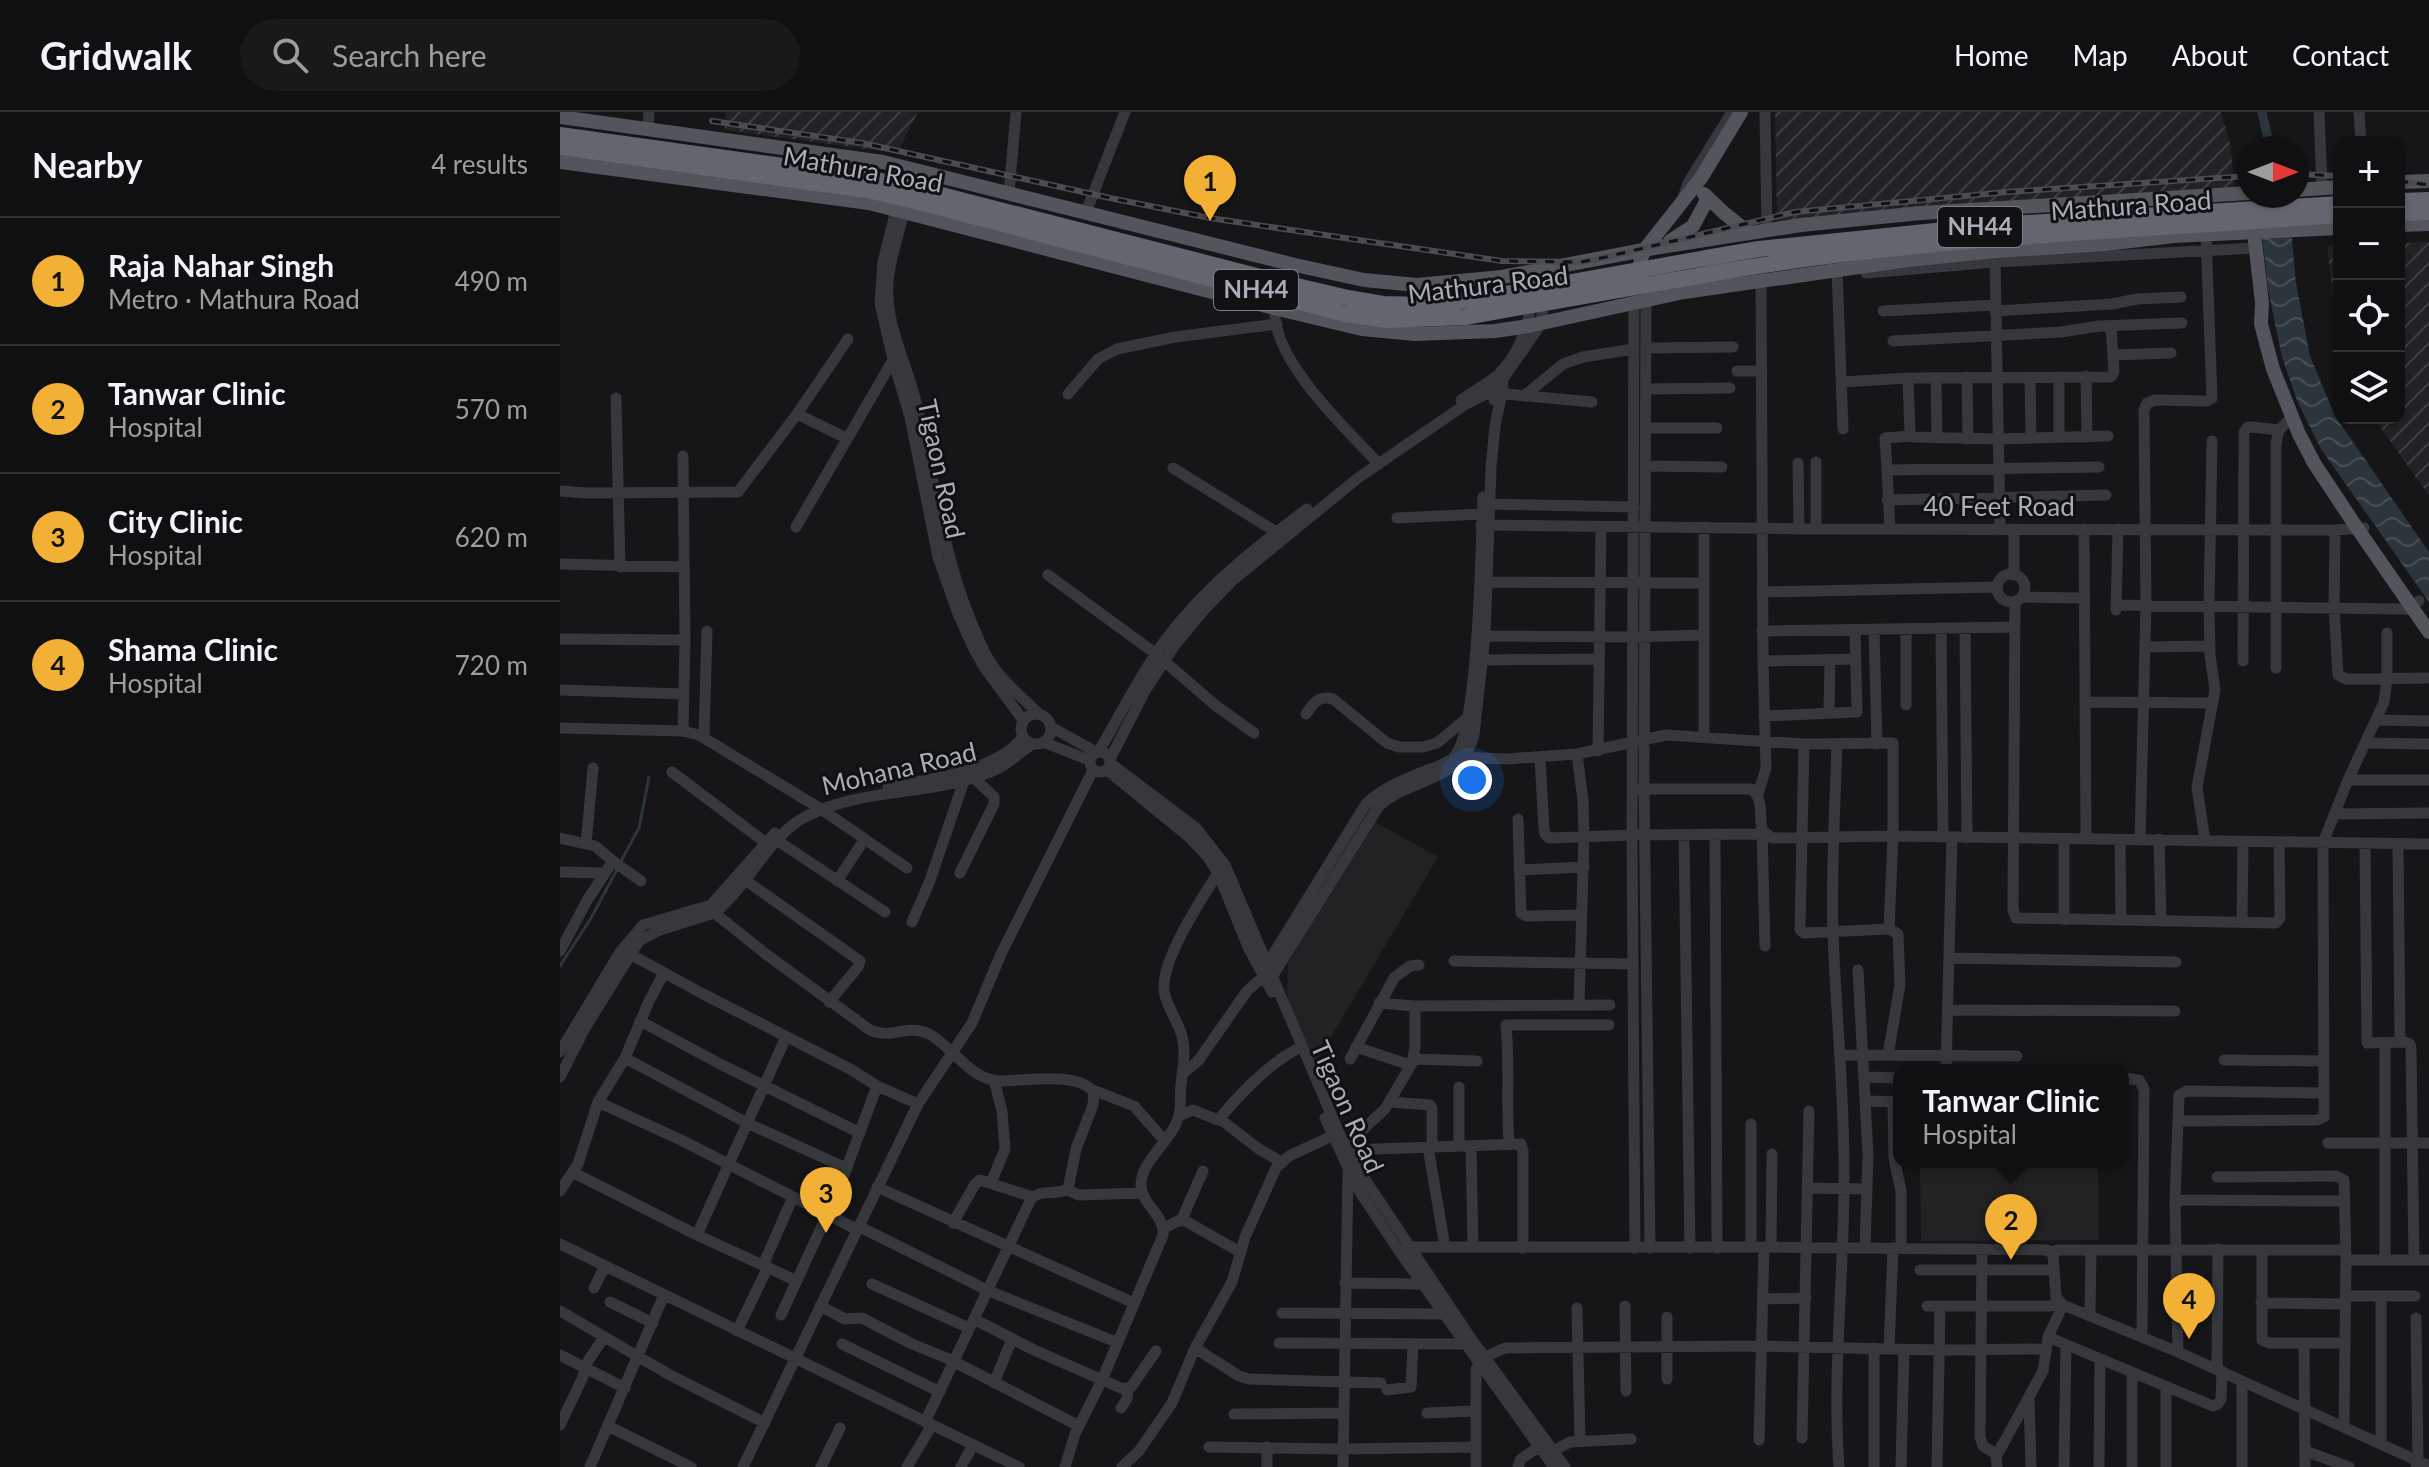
<!DOCTYPE html>
<html lang="en">
<head>
<meta charset="utf-8">
<style>
	body { margin:0; font-family:Lato,sans-serif; background:#19191b; color:#f1f3f6 }
	.controls { position:absolute; right:24px; top:24px; display:grid; overflow:hidden; border-radius:16px; box-shadow:0 2px 6px #0004 }
	.controls button { width:72px; height:72px; display:grid; place-items:center; padding:0; border:0; border-bottom:2px solid #303032; background:#101012; color:#f1f3f6; font:40px sans-serif }
	.compass { position:absolute; left:1677px; top:24px; width:72px; height:72px; border-radius:50%; background:#101012; box-shadow:0 2px 6px #0004; rotate:90deg }
	.you { position:absolute; left:912px; top:668px; width:28px; height:28px; margin:-20px; border:6px solid #fff; border-radius:50%; background:#1a73e8; box-shadow:0 0 0 12px #1a73e833 }
	.badge { display:grid; place-items:center; width:52px; height:52px; border-radius:50%; background:#f2b134; color:#111; font-size:26px; font-weight:700 }
	.pin { position:absolute; translate:-50% -66px; filter:drop-shadow(0 2px 4px #0008) }
	.pin::after { content:''; position:absolute; top:42px; width:28px; height:24px; background:inherit; clip-path:polygon(0 0,100% 0,50% 100%) }
	.popup { position:absolute; left:1333px; top:952px; width:236px; height:104px; box-sizing:border-box; display:grid; place-content:center; border-radius:16px; background:#101012; filter:drop-shadow(0 2px 6px #0005); font-size:26px; white-space:nowrap; color:#9c9d9f }
	.popup b { font-size:30px; color:#f1f3f6 }
	.popup::after { content:''; position:absolute; left:50%; top:100%; margin-left:-16px; border:16px solid transparent; border-top-color:#101012 }
	.list { margin:0; padding:0; list-style:none }
	h2 { display:flex; justify-content:space-between; align-items:center; height:104px; margin:0; padding:0 32px; font-size:34px }
	h2 small { font-size:26px; font-weight:400; color:#9c9d9f }
	.list li { display:grid; grid-template-columns:52px 1fr auto; gap:24px; align-items:center; box-sizing:border-box; height:128px; padding:0 32px; border-top:2px solid #303032 }
	.list b { display:block; font-size:30px; white-space:nowrap }
	.list p { margin:0; font-size:26px; white-space:nowrap; color:#9c9d9f }
	.list em { font-size:26px; font-style:normal; color:#9c9d9f }
	.icon { flex:none; width:44px; height:44px; fill:none; stroke:currentColor; stroke-width:2; stroke-linecap:round; stroke-linejoin:round }
	.map { position:relative; flex:none; width:1869px; height:1355px; overflow:hidden }
	header { display:flex; align-items:center; gap:48px; box-sizing:border-box; height:112px; padding:0 40px; background:#101012; border-bottom:2px solid #303032 }
	header strong { font-size:38px }
	nav { display:flex; gap:44px; margin-inline-start:auto; font-size:28px }
	.search { width:560px; height:72px; background:#19191b; display:flex; align-items:center; gap:20px; box-sizing:border-box; padding:0 28px; border-radius:44px; color:#9c9d9f; font-size:30px }
	main { display:flex }
	aside { flex:1; background:#101012 }
	.map>svg:first-child { display:block }
</style>
</head>
<body>
<header>
<strong>Gridwalk</strong>
<div class="search"><svg class="icon" aria-label="search" viewBox="0 0 24 24"><circle cx="10" cy="10" r="6"/><path d="M15 15l6 6"/></svg>Search here</div>
<nav><a>Home</a><a>Map</a><a>About</a><a>Contact</a></nav>
</header>
<main>
<aside>
<h2>Nearby<small>4 results</small></h2>
<ul class="list">
<li><span class="badge">1</span><div><b>Raja Nahar Singh</b><p>Metro · Mathura Road</p></div><em>490 m</em></li>
<li><span class="badge">2</span><div><b>Tanwar Clinic</b><p>Hospital</p></div><em>570 m</em></li>
<li><span class="badge">3</span><div><b>City Clinic</b><p>Hospital</p></div><em>620 m</em></li>
<li><span class="badge">4</span><div><b>Shama Clinic</b><p>Hospital</p></div><em>720 m</em></li>
</ul>
</aside>
<div class="map">
<svg width="1869" height="1355" viewBox="0 0 1869 1355">
	<defs>
		<pattern id="industrial-furrows" width="10" height="10" patternUnits="userSpaceOnUse" patternTransform="scale(2)"><rect width="10" height="10" fill="#222225"/><path d="M-1 1l2-2M0 10L10 0M9 11l2-2" fill="none" stroke="#3f3f43"/></pattern>
		<pattern id="water-waves" width="16" height="10" patternUnits="userSpaceOnUse" patternTransform="scale(2)"><rect width="16" height="10" fill="#2c353c"/><path d="M0 5q4-4 8 0t8 0" fill="none" stroke="#485056"/></pattern>
	</defs>
	<rect width="100%" height="100%" fill="#161618"/>
	<path fill="#222225" d="M812,708l66,37 -123,207 -21,-38 -7,-33 1,-30z
		M1360,1050h178l1,78 -178,1z"/>
	<path fill="url(#industrial-furrows)" d="M165,0h193l-21,41 -172,-23z
		M1215,0h446l9,31 5,44 -458,37z
		M1869,130v254l-55,-78h25v-175z
		M1767,134h12v90l-2,-6z"/>
	<path fill="url(#water-waves)" d="M1698,84h30l8,87 14,73 25,60 94,136v50l-108,-153 -23,-46 -16,-46 -14,-68z"/>
	<g fill="none" stroke-linecap="round" stroke-linejoin="round">
		<path stroke="#2c353c" stroke-width="3" d="M60,751l19,-35 10,-51
			M0,854l31,-48 27,-50"/>
		<path stroke="#2c353c" stroke-width="9" d="M1702,0l8,36"/>
		<path stroke="#37383d" stroke-width="11" d="M1205,0l2,117
			M1759,0l3,76
			M1799,0l2,30
			M88,17l1,-17
			M449,81l7,-81
			M1123,86l5,-15 44,-71
			M336,98l-13,52 -3,41 13,57 17,57 28,140 20,57 16,35 10,18 39,53
			M344,100c-6,26 -18,57 -16,84 1,36 20,72 28,106 18,72 25,145 53,214 7,17 13,35 24,50 12,18 31,33 46,48
			M526,100l39,-100
			M1435,146l5,272
			M735,153c-6,11 -19,33 -20,44 -4,50 71,120 104,155
			M1277,158l6,159
			M1306,161l129,-11 260,-14
			M1086,187l-2,490 6,459
			M1074,189l-2,534 3,413
			M1323,199l112,-6
			M1435,199l117,-7 25,-5 44,-2
			M1333,229l168,-9 38,-6 83,-3
			M1086,236l87,-1
			M1553,243l58,-2
			M1177,259h25
			M1526,264l1,61
			M1407,265l1,62
			M1470,265l1,61
			M1348,266l2,55 3,4 85,2 110,-3
			M1376,266l1,60
			M1282,270l66,-4 203,-1 3,-5 -3,-46
			M1086,277l84,-1
			M508,282l30,-35 19,-10 58,-12 102,-13
			M946,282l86,8
			M964,284l39,-32 20,-7 51,-8
			M56,286l4,169
			M901,288c12,-8 26,-16 37,-25 19,-18 31,-48 33,-74
			M934,288l2,-11 -1,-12
			M237,302l49,24
			M1086,316h71
			M1499,325v-60
			M123,344l2,184 -2,91
			M1256,350v67
			M1238,351l1,66
			M1086,354l76,1
			M613,356l103,64
			M1327,358l-2,-32 26,-2
			M0,379l28,2 150,-1 59,-78 51,-75
			M1327,388l219,-5
			M923,392l151,3
			M837,406l85,-4
			M921,413l335,4 519,1 29,-2
			M236,415l97,-167
			M1144,415v210
			M1330,417l-3,-59 212,-3
			M1454,417v46
			M1524,417l2,310
			M1775,418l-1,77 4,68 8,4 83,-1
			M0,452l123,3
			M1437 476a14 14 0 1 1 28 0a14 14 0 1 1-28 0Z
			M488,463l108,79 59,51 39,28
			M928,470l216,1
			M1202,480l235,-5
			M1462,485l62,1
			M1455,490l-2,308 3,8 260,5 4,-5 -1,-76
			M1556,493l286,4h7l10,-8
			M1556,498l2,-81
			M1381,516l2,209
			M1405,516l2,210
			M1314,517l3,115
			M1202,519l253,-4
			M925,524l148,1 70,-2
			M0,527l125,1
			M1585,535l65,-1
			M923,548l114,-1
			M1203,549l93,-2
			M1683,549l1,-229 4,-5h4l27,3
			M1716,556v-225l3,-13 13,-13
			M0,578l123,4
			M1526,590l127,1
			M1346,593v-76
			M1269,600l1,-52
			M746,602c8,-11 12,-19 27,-15l54,44 12,4h24l14,-4 29,-24
			M461 617a15 15 0 1 1 30 0a15 15 0 1 1-30 0Z
			M1204,604l93,-4 -2,-82
			M1816,608l53,1
			M491,615l45,25
			M0,616l123,3 16,4 122,74 86,59
			M144,625l3,-106
			M483,630l46,18
			M1805,631l64,1
			M1244,632l-4,186 4,3 85,-4 9,5 2,51 -12,70
			M1277,633c-2,62 -6,125 -4,188 3,83 12,166 11,249 0,95 -12,190 -5,285
			M539,639c22,-37 41,-77 67,-112 39,-52 89,-91 141,-130
			M1038,639l3,-224
			M530 650a10 10 0 1 1 20 0a10 10 0 1 1-20 0Z
			M1017,642l6,47 1,36 -5,168
			M899,645l47,2 71,-5 89,-19 138,9 89,-1v93l-4,93
			M980,646l4,71 1,5 4,4 83,-3 130,-1
			M550,647l36,-70 29,-44 29,-35 29,-30 125,-102 108,-74 30,-15 45,-65 3,-28
			M550,651l86,65 29,37 123,289 122,183 95,130
			M547,658l82,67 18,19 11,17 30,74 24,45
			M112,660l94,71
			M1788,668h81
			M328,675c40,-7 109,-16 135,-50
			M1079,677h112c13,9 8,27 11,41l10,8 121,-2 536,8
			M1198,682l8,-26 -3,-107 -2,-381
			M1774,702l95,-1
			M958,707l3,94 5,3 56,-1
			M1202,718l3,116
			M1155,722l2,414
			M1124,723l6,413
			M0,726l35,8 18,15 -25,38 -28,52
			M1599,727l2,82
			M1560,728l1,80
			M1580,728l6,-236 -2,-194 3,-7 8,-3 52,1 5,-3 -6,-164
			M218,729l107,71
			M1645,729l-8,-54 18,-97 -5,-35 -1,-49 3,-165
			M26,732l7,-76
			M1805,732l2,199 38,-1 5,2 1,4 3,212
			M1838,732l2,198
			M53,749l28,20
			M959,758l65,-3
			M0,760l45,1
			M400,761l34,-69v-7l-21,-20
			M185,768l115,81 -2,6 -29,35
			M277,769l27,-41
			M147,795l60,48 103,75c22,10 37,-7 59,4 24,13 41,46 71,47 24,0 80,-10 94,12l-1,12 -17,44 -8,40c-11,7 -27,-1 -37,10l-106,223
			M1504,808v-80
			M352,810l17,-39 35,-102
			M1682,810l1,-80
			M70,842l73,40 149,76 25,16
			M1390,846l226,4
			M894,849l179,3
			M706,854l100,-162c17,-17 38,-24 59,-33 9,-3 20,-6 28,-13 26,-23 28,-218 30,-261
			M1298,858l10,185 -3,93
			M710,868l108,-173c31,-30 84,-24 96,-72l11,-99 6,-168 4,-42 8,-38 -2,-17
			M819,891l36,3 195,-1
			M1388,898l227,1
			M80,909l80,43 140,69
			M1825,931v217
			M796,935l54,18
			M0,940l60,-100 23,-27 68,-20 64,-72
			M1280,943l177,1
			M65,946l122,65 99,45
			M790,947l44,-81 16,-12 9,-1
			M853,947l64,2
			M1664,948l100,1
			M1386,958l6,-233
			M622,962l16,-13 49,-70 10,-9 8,-4
			M0,965l25,-49 54,-87 21,-11 54,-17 5,-4c31,-26 52,-76 88,-93 59,-30 130,-19 190,-47 12,-6 24,-17 35,-25
			M1305,965l34,1
			M1563,966l16,2 5,9 -2,248
			M899,975v59
			M533,978l41,16 30,34
			M1306,989l32,1
			M1333,989l1,57 7,33v57
			M38,990l83,38 175,89
			M830,990l40,3 2,4v38
			M619,1004l14,-6 25,10c22,-26 48,-54 79,-71
			M765,1006l33,71 41,62 155,216
			M660,1007l39,30 22,13
			M1618,1009l139,-1 7,-3 -1,-274 25,-63 36,-78 3,-23v-46
			M1191,1012v123
			M949,1031c-3,-39 1,-79 -3,-118h103
			M1768,1031h101
			M785,1034l40,-37 27,-46 3,-16v-41
			M911,1034l2,101
			M868,1035l17,100
			M787,1038l174,-6 2,7v97
			M14,1061l123,62 100,46
			M1657,1065l119,-1 8,4 2,80 -2,166
			M281,1071l36,-97 41,18
			M431,1071l14,-34 -3,-38 -8,-31
			M317,1075l257,116
			M1248,1076l59,1
			M507,1078l12,5 64,-2
			M0,1079l18,-27 20,-62 27,-44 24,-57 15,-28
			M1615,1088l170,1
			M622,1107l58,33
			M393,1111l22,-39 5,-4 53,17
			M298,1114l131,65 127,51
			M604,1116l18,-9 21,-48
			M137,1123l89,-198
			M0,1132l459,223
			M1211,1135l1,-93
			M1422,1137l-2,188 3,9 13,8 1,13
			M1702,1138v90l7,3h74
			M839,1139l11,-4h341l296,3 6,4 3,43 7,8 115,47 251,114
			M1492,1140l6,-2h287
			M1786,1148h83
			M203,1153l30,-68
			M1360,1158h134
			M785,1171l79,1
			M312,1172l97,44
			M34,1176l11,-22
			M1785,1184h70
			M1821,1185v146
			M1203,1187l43,-1
			M50,1190l43,21
			M1701,1191l84,1
			M260,1194l25,13 17,-1 50,26 37,15 130,67
			M1065,1194l1,85
			M1367,1194h123l9,-3
			M1017,1196l3,133
			M0,1199l108,63 97,49
			M722,1201l163,1
			M221,1203l46,-100
			M1530,1203l1,-65
			M1107,1205v62
			M414,1207l60,31 89,39 8,-2 25,-36
			M177,1219l31,-64
			M1488,1225l165,69 5,-2 3,-5 1,-28
			M719,1231l186,1
			M1744,1231l1,124
			M282,1232l98,48
			M635,1236l44,28 10,3 132,4
			M1314,1236v119
			M1329,1237l4,-101
			M1618,1240l-3,-152 4,-105 8,-4 137,2
			M0,1243l65,33
			M1657,1257l1,-120
			M1682,1269v86
			M434,1271l18,-44
			M827,1278l24,-3 2,-43
			M1469,1288l2,67
			M561,1296l6,-9 1,-10
			M867,1301l48,-2
			M674,1302l110,-1
			M0,1313l22,-46 6,-18 16,-24
			M48,1314l83,41
			M1242,1326l7,-327
			M1199,1328l5,-193
			M649,1335l134,2 133,-2
			M707,1335v20
			M993,1339l17,-9 61,-3
			M1745,1339l44,16
			M1437,1343l46,-84 5,-34 15,-32
			M1856,1353l2,-5 -2,-142
			M30,1355l74,-172
			M183,1355l175,-363 54,-81 29,-69 92,-184
			M261,1355l19,-39
			M347,1355l25,-42
			M401,1355l12,-22
			M505,1355l10,-33 27,-54 61,-145c2,-20 -22,-31 -22,-50 0,-25 33,-46 38,-70 2,-9 1,-20 2,-30 2,-19 6,-37 -1,-55 -5,-13 -15,-27 -16,-40 -3,-30 38,-92 54,-117
			M562,1355l17,-16 33,-48 23,-55 37,-66 13,-45 31,-69 13,-12 43,-20
			M783,1355l5,-295
			M916,1355v-98c5,-12 18,-16 29,-21l256,-2 177,4 108,-1
			M958,1355l3,-8 22,-15
			M1341,1355l3,-118
			M1377,1355l3,-161
			M1504,1355l2,-122
			M1539,1355l1,-107
			M1572,1355v-93
			M1606,1355v-80"/>
		<path stroke="#53555c" stroke-width="14" d="M0,5l323,45 412,103 69,15 53,5 85,-8 152,-29 147,-23 120,-12 328,-20
			M0,50l309,41 405,105 88,21 53,5 80,-3 33,-5 156,-34 224,-32 87,-9 110,-7 69,-8 165,-8
			M1839,70l30,-1
			M1737,78l42,-3
			M1144,82l20,19 24,19
			M1839,113l30,-1
			M1694,120l8,71 -1,21 12,45 26,65 15,29 43,65 72,104
			M1110,129l23,-15 15,-28
			M1077,168l4,-21 4,-10 56,-71 40,-66"/>
		<path stroke="#63666e" stroke-width="16" d="M0,23l245,34
			M0,35l248,35
			M1839,89l30,-1
			M1839,101l30,-1
			M1146,146l53,-9 235,-24 345,-21
			M1149,162c208,-37 420,-43 630,-59"/>
		<defs>
			<path id="rail" d="M152,9l150,22 248,55 100,20 128,19 164,24 79,1 25,-5 189,-45 212,-20 242,-16
				M1737,62l42,2
				M1839,69l30,4"/>
		</defs>
		<use href="#rail" stroke="#4a4c52" stroke-width="6"/>
		<use href="#rail" stroke="#111113" stroke-width="3" stroke-dasharray="9" stroke-linecap="butt"/>
		<path stroke="#63666e" stroke-width="16" d="M245,57l63,9 58,13 358,92 64,15 35,6 44,1 50,-6 229,-41
			M248,70l60,8 55,13 422,111 43,6 77,-3 244,-43"/>
	</g>
	<g text-anchor="middle" stroke-width="6" stroke-linejoin="round" paint-order="stroke">
		<g fill="#111113" stroke="#7b7e86" stroke-width="2">
			<rect x="1378" y="95" width="84" height="40" rx="6"/>
			<rect x="654" y="158" width="84" height="40" rx="6"/>
		</g>
		<g font-size="24" font-weight="bold" fill="#a8adb8">
			<text x="1420" y="123">NH44</text>
			<text x="696" y="186">NH44</text>
		</g>
		<g font-size="26" fill="#a8adb8" stroke="#111113">
			<text transform="translate(303 58) rotate(10)" y="9">Mathura Road</text>
			<text transform="translate(1571 94) rotate(-4)" y="9">Mathura Road</text>
			<text transform="translate(928 173) rotate(-7)" y="9">Mathura Road</text>
			<text transform="translate(381 357) rotate(78)" y="9">Tigaon Road</text>
			<text x="1439" y="404">40 Feet Road</text>
			<text transform="translate(339 657) rotate(-13)" y="9">Mohana Road</text>
			<text transform="translate(787 995) rotate(66)" y="9">Tigaon Road</text>
		</g>
	</g>
</svg>
<div class="controls">
<button>+</button>
<button>−</button>
<button><svg class="icon" aria-label="locate" viewBox="0 0 24 24"><circle cx="12" cy="12" r="6"/><path d="M12 2v4M12 18v4M2 12h4M18 12h4"/></svg></button>
<button><svg class="icon" aria-label="layers" viewBox="0 0 24 24"><path d="M12 4l9 5-9 5-9-5zM3 14l9 5 9-5"/></svg></button>
</div>
<svg class="compass" viewBox="-18 -18 36 36"><path d="M0-13l5 13h-10z" fill="#e53935"/><path d="M0 13l5-13h-10z" fill="#9c9d9f"/></svg>
<div class="you"></div>
<div class="pin badge" style="left:650px;top:109px">1</div>
<div class="pin badge" style="left:1451px;top:1148px">2</div>
<div class="popup"><b>Tanwar Clinic</b>Hospital</div>
<div class="pin badge" style="left:266px;top:1121px">3</div>
<div class="pin badge" style="left:1629px;top:1227px">4</div>
</div>
</main>
</body>
</html>
